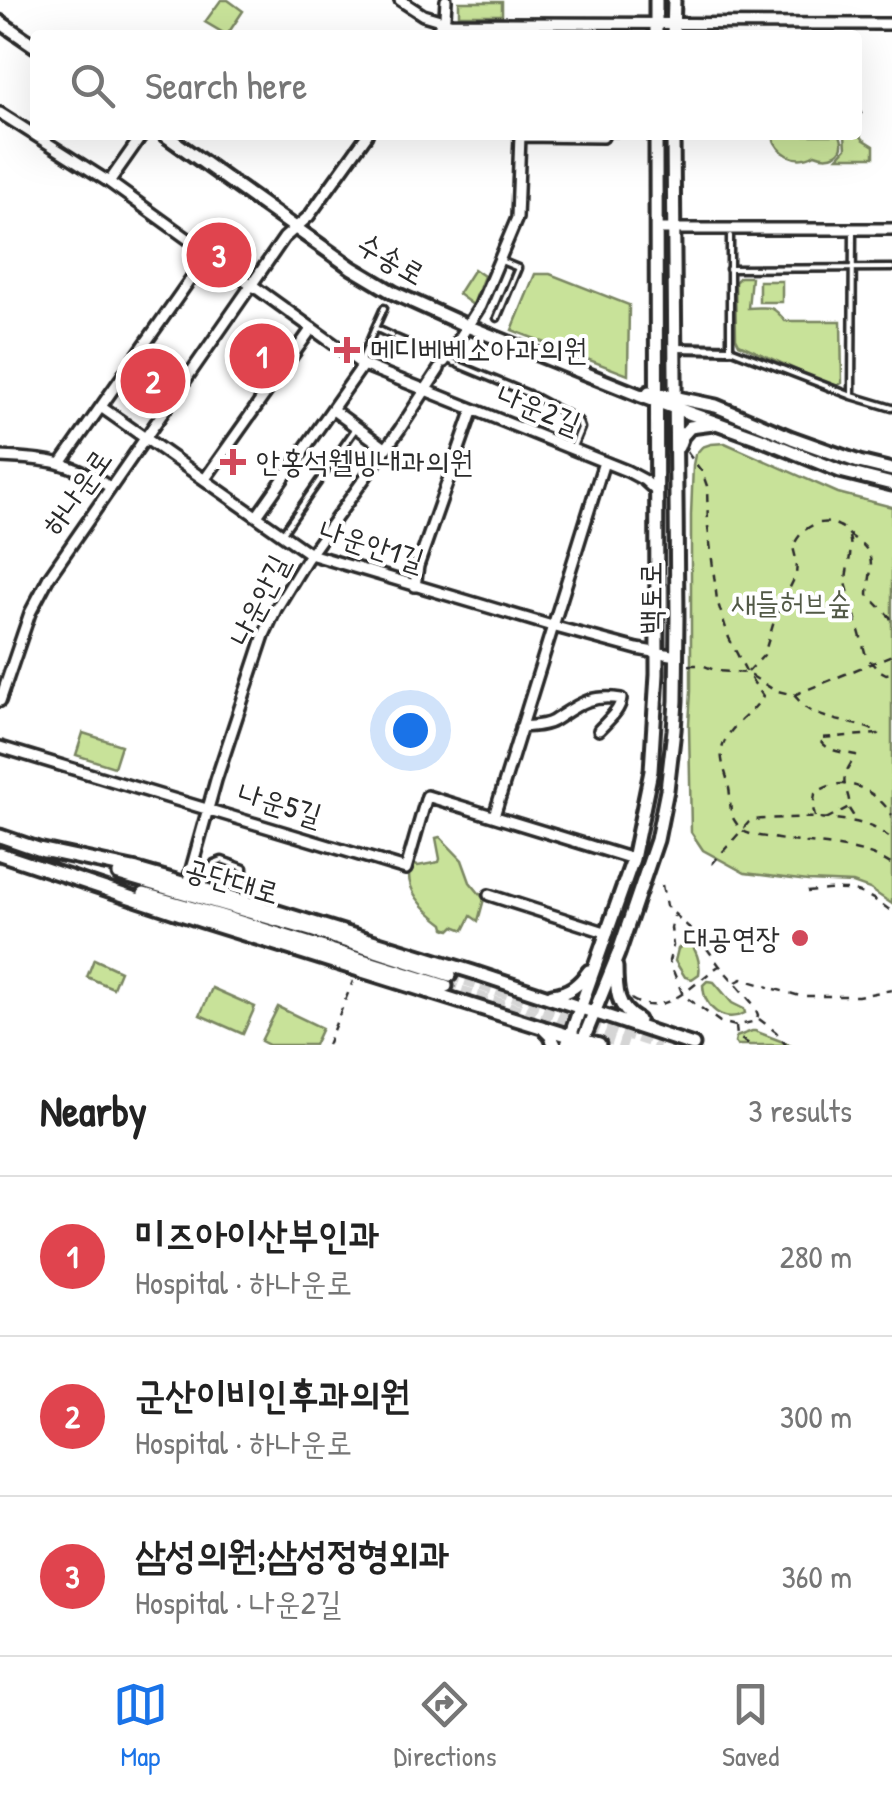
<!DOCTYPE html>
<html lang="en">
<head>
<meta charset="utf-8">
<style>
	body { margin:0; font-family:"Patrick Hand","Poor Story",sans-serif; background:#f2f2f2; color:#222 }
	.you { position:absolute; left:410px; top:730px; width:35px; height:35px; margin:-25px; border:8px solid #fff; border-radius:50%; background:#1a73e8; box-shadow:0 0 0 15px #1a73e833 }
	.badge { display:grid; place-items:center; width:65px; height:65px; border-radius:50%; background:#1a73e8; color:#fff; font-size:32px; font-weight:700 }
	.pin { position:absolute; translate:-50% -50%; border:5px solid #fff; box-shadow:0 2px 10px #0006 }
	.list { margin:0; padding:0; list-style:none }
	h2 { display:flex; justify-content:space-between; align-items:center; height:130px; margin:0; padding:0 40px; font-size:42px }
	h2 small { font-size:32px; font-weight:400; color:#767676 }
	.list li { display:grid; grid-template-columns:65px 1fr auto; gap:30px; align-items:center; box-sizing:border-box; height:160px; padding:0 40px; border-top:2px solid #e0e0e0 }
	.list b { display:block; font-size:38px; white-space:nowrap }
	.list p { margin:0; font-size:32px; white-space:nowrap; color:#767676 }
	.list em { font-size:32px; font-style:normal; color:#767676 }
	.icon { flex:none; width:55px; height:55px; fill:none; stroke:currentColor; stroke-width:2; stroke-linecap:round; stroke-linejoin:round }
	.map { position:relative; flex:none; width:892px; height:1045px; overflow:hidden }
	.search { position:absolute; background:#fff; box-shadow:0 10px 40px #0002; left:30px; right:30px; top:30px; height:110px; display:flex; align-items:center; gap:25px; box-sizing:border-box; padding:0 35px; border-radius:10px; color:#767676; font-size:38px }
	.sheet { height:610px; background:#fff }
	nav { display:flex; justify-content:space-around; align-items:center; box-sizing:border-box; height:140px; border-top:2px solid #e0e0e0; background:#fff; font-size:28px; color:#767676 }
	nav a { display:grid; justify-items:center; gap:5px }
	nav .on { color:#1a73e8 }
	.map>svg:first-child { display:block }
</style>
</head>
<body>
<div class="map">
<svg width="892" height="1045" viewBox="0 0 892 1045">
	<rect width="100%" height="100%" fill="#fff"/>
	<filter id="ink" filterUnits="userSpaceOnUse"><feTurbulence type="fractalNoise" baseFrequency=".01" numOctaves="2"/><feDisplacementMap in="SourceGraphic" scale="20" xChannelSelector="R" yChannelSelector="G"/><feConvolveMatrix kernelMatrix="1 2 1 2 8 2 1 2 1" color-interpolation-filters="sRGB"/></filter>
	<g filter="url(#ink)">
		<path fill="#c8e299" stroke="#7a8662" stroke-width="2.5" d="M221,0h7l15,11 -16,24 -22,-13z
			M459,2h43v13h-43z
			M857,130l6,9 11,7v11h-36l8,-9 -1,-13h12z
			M772,135h68c8,19 -10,25 -25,19 -19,11 -37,0 -43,-19z
			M474,269l10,7 -11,29 -15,-11z
			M535,274h15l79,31 -1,70 -116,-45z
			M740,277h11l-3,31c21,0 23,-5 37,13h56l1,62 -8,4 -95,-43 -3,-6 -1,-56z
			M759,281h23v21h-23z
			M725,443l113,50 54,14v397l-22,-15 -17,-6 -45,-2 -63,-8 -42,-23 -12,-18 -2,-107 2,-34v-176l2,-50 2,-10 7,-8 9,-3z
			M83,733l38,12 -7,22 -38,-12z
			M440,837l22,23 8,22 14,17 -6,22 -7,-5 -7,14 -10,-4 -4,4 -5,-2 -1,-4c-19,-14 -42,-35 -33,-60l7,2 21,-4 1,-3 -4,-21z
			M687,941c9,6 14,22 12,33l-7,5 -7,-2 -10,-16 3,-12z
			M94,959l26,12 -7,17 -26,-11z
			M707,981l7,1 18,21 12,6 1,4c-22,11 -41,-5 -42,-28z
			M212,988l43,19 -12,27 -43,-19z
			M278,1007l44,21 -8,17h-45l-8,-4z
			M752,1031h3l36,14h-53l-3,-2 1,-6z"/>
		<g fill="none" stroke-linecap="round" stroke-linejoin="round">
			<path stroke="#d5d5d5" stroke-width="11" stroke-dasharray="11 5.5" stroke-linecap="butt" d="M450,975l210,70
				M446,986l181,59"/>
			<defs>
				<path id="service" d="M730,236v113l122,47 40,12
					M729,269l163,-1
					M497,318l21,-50 -17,-7
					M375,328l9,-20
					M396,338l40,17
					M441,357l14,6
					M361,361l14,-33 17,8
					M459,365l70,29
					M852,395l1,-165
					M533,396l45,24 3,8 -8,19
					M282,534l74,-106
					M211,871l32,10
					M204,884l10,-21 8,-3 22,8v21l3,8"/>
				<path id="pedestrian" d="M676,348l54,1"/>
				<path id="minor" d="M400,0l23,15 27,8 442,1
					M435,35l10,-19 1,-16
					M0,113l109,69 254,183 264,106 17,9 12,11
					M520,136l83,1v-2
					M109,182l33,-47
					M656,229h236
					M453,349l27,-43 37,-88 3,-83
					M444,362l6,-9
					M101,407l209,147 242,72 85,23 40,7
					M333,410l52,38
					M0,457c48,2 68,4 110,30
					M62,462l146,-208
					M205,479l107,-151
					M257,516l106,-151
					M415,586l3,-20 55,-157
					M0,701l30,-88 19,-36 235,-339 25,-22 58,-81
					M521,727c10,-1 24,-1 32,-6 25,-16 36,-27 68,-22 -1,12 -14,22 -22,31
					M0,747l406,122 21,-73 206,63
					M494,816l110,-354
					M187,884l29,-104 48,-145 12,-26 30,-49 94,-131 39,-60
					M489,895l119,38"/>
				<path id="tertiary" d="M656,0v35
					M0,22l35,24
					M673,35l1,-35
					M165,135l187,133 42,25 73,33 172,69 122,44 79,32 52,13
					M649,392l67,14 76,32 67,24 33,8
					M678,447l4,-11 8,-9 23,-3
					M0,836l44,15
					M38,849l99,21 63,18 273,84 220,73
					M0,854l202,67 397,124
					M119,874l195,57 136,44
					M144,894l74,21 228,71
					M616,967c0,22 0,41 22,53
					M552,995c17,-2 27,-10 37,-24
					M542,1027l8,8 5,10
					M567,1045l66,-186 18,-88 6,-97 -1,-539
					M581,1045l37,-91 39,-114 10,-50 7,-60 2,-29 1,-84 -4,-482"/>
			</defs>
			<use href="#service" stroke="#2b2b2b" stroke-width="11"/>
			<use href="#pedestrian" stroke="#2b2b2b" stroke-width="14"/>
			<use href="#minor" stroke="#2b2b2b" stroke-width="16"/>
			<use href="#tertiary" stroke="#2b2b2b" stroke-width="19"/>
			<path stroke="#2b2b2b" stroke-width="2.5" stroke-dasharray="8 8" stroke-linecap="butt" d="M857,109l5,5
				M857,124h4
				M610,137h28
				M687,452l15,20 5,14 1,41 9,73 12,38 18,35 16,23c-10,18 -31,27 -39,47 -7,15 3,29 5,45 2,9 0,21 4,30 1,2 7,11 9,12 8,6 21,6 30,8 37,7 89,6 120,27
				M849,537c5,15 -3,30 -3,46l20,73 11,13 9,5 6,-1
				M689,665h13l15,6 30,2 27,17 20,5 98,-40
				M748,672l16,-17 11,-37 21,-43 1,-12 -4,-16c7,-18 26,-31 46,-21 7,3 7,7 13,11 7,5 13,8 17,17 5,12 -1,28 -1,41l22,22 2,6
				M794,695c4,4 7,9 12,13 18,13 51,14 72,24l1,2 -60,4c7,14 23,14 37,17 -3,6 -10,15 -11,21 -3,11 6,20 4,31l-23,12
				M849,809l9,14
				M815,817l-2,-9 2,-14c27,-22 60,-5 77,21
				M712,864l37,-42 5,-2c30,-3 89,-5 118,7 7,3 14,8 20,12
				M662,885l4,21 32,30 21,29 35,40 4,10 -2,6 -20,5 -16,-4 -37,-27 -14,-34 4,-15 -2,-18 3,-12
				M807,892c39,-4 52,-6 85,20
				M736,982l6,-3 27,8
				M775,989l25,7h58l34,-6
				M631,999c32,21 63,-16 88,-33
				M759,1019l17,13 10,13
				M736,1026l1,11 14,8
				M327,1045l26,-64"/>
			<use href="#service" stroke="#fff" stroke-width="4"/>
			<use href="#pedestrian" stroke="#fff" stroke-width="6"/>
			<use href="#minor" stroke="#fff" stroke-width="9"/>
			<use href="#tertiary" stroke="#fff" stroke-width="11"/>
		</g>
	</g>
	<g fill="#d1495b" stroke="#fff" stroke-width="4">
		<path d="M342 335h10v10h10v10h-10v10h-10v-10h-10v-10h10z"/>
		<path d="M228 447h10v10h10v10h-10v10h-10v-10h-10v-10h10z"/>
		<circle cx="800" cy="938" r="10"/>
	</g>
	<g text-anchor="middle" stroke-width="8" stroke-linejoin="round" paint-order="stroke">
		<g font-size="30" fill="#2b2b2b" stroke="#fff">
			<text transform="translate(391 259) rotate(30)" y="10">수송로</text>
			<text transform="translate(539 409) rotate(22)" y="10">나운2길</text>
			<text transform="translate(77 492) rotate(-55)" y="10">하나운로</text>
			<text transform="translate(372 545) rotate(18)" y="10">나운안1길</text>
			<text transform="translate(651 598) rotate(-90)" y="10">백토로</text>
			<text transform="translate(259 600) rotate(-63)" y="10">나운안길</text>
			<text transform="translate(280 804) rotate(17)" y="10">나운5길</text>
			<text transform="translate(232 881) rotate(16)" y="10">공단대로</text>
		</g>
		<g font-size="30" fill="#2b2b2b" stroke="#fff" text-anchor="start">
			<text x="370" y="360">메디베베소아과의원</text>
			<text x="256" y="472">안홍석웰빙내과의원</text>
			<text x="780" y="948" text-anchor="end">대공연장</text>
		</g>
		<g font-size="30" fill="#525946" stroke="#fff">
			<text x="791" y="613">새들허브숲</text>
		</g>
	</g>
</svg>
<div class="you"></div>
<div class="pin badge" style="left:262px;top:356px;background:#e0444e">1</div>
<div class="pin badge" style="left:153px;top:381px;background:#e0444e">2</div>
<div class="pin badge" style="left:219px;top:255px;background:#e0444e">3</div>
<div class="search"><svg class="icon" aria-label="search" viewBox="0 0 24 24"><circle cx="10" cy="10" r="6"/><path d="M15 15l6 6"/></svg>Search here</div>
</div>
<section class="sheet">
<h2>Nearby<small>3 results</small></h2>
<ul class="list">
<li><span class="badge" style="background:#e0444e">1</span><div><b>미즈아이산부인과</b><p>Hospital · 하나운로</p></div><em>280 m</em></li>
<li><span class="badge" style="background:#e0444e">2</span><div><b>군산이비인후과의원</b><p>Hospital · 하나운로</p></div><em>300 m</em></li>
<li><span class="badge" style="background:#e0444e">3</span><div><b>삼성의원;삼성정형외과</b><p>Hospital · 나운2길</p></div><em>360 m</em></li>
</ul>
</section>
<nav>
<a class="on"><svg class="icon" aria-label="map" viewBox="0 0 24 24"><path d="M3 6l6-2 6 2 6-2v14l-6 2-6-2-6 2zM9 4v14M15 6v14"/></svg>Map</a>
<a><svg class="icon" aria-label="directions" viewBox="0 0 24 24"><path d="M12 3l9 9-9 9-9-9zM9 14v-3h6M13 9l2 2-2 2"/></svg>Directions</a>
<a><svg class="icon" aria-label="saved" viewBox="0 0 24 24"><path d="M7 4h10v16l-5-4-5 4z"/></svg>Saved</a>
</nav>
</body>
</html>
